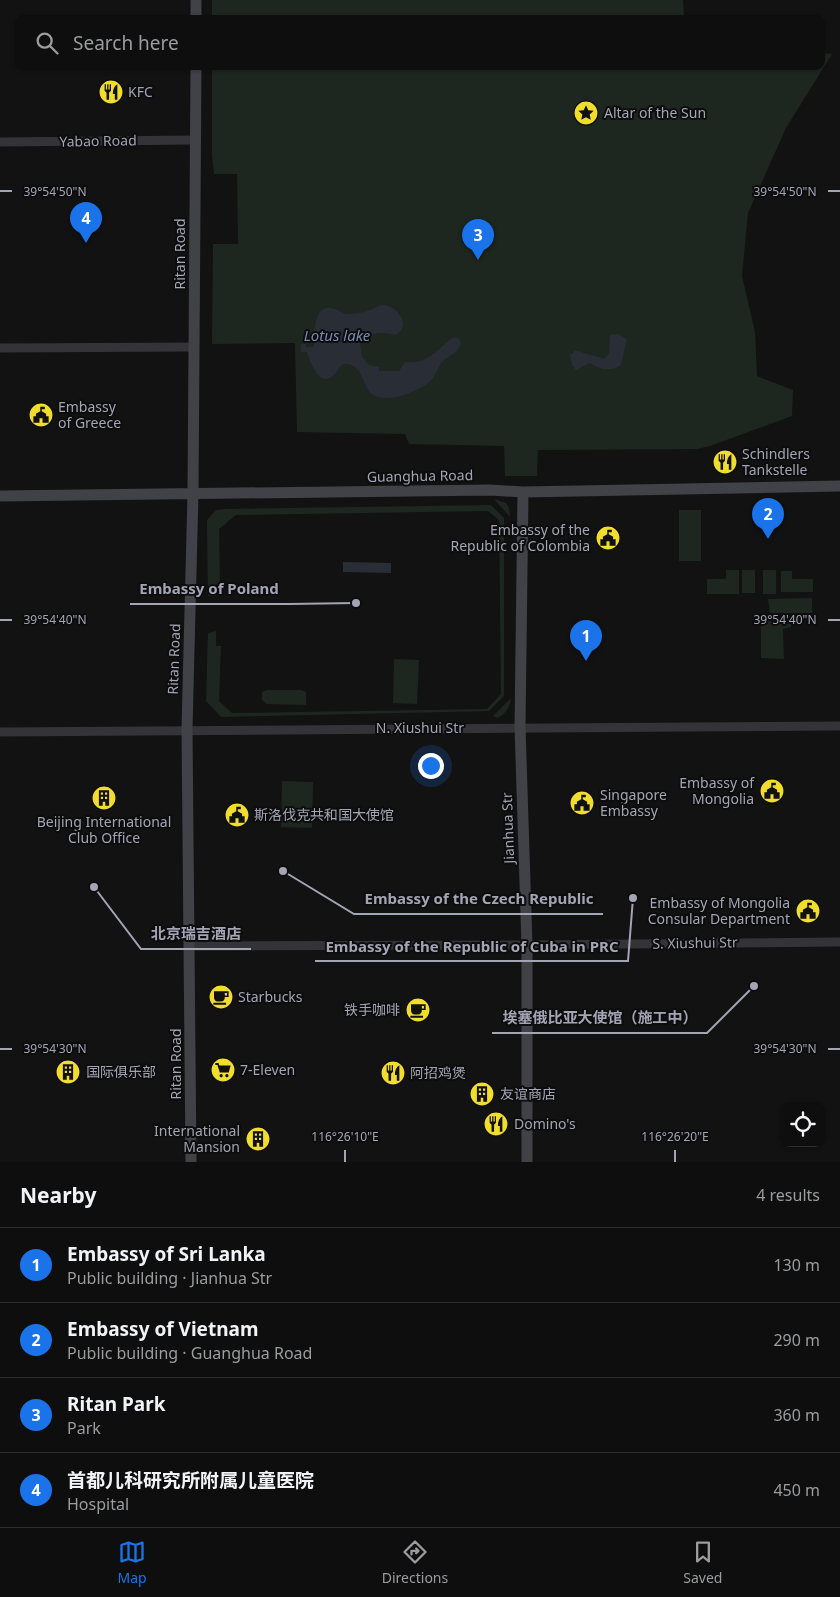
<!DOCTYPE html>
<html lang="en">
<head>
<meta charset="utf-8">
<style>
	body { margin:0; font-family:"Noto Sans","Noto Sans SC",sans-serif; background:#171717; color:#f1f3f6 }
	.controls { position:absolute; right:15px; bottom:15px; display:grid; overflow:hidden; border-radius:10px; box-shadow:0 1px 4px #0004 }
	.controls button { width:45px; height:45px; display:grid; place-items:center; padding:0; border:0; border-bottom:1px solid #2e2e2e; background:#0e0e0e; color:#f1f3f6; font:25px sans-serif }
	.you { position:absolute; left:430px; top:765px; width:18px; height:18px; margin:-12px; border:4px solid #fff; border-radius:50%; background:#1a73e8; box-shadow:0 0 0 8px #1a73e833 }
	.badge { display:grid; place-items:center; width:32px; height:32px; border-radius:50%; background:#1a73e8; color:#fff; font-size:16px; font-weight:700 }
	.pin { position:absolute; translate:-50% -41px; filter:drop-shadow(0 1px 2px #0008) }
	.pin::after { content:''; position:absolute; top:26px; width:18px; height:15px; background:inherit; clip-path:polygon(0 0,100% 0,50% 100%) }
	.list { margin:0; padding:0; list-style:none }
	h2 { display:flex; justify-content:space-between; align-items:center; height:65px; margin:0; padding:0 20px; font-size:21px }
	h2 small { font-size:16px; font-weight:400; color:#9b9c9e }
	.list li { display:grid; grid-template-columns:32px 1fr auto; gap:15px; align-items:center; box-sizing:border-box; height:75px; padding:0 20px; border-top:1px solid #2e2e2e }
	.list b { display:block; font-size:19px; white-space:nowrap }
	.list p { margin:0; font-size:16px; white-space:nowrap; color:#9b9c9e }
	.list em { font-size:16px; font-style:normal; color:#9b9c9e }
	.icon { flex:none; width:28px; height:28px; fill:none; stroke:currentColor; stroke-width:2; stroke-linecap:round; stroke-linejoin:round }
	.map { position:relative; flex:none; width:840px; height:1162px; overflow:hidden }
	.search { position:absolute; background:#0e0e0e; box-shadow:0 1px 4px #0004; left:15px; right:15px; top:15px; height:55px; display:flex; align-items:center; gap:12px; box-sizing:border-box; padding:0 18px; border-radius:10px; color:#9b9c9e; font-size:19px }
	.sheet { height:365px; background:#0e0e0e }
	nav { display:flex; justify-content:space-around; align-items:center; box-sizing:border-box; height:70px; border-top:1px solid #2e2e2e; background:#0e0e0e; font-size:14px; color:#9b9c9e }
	nav a { display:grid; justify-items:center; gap:2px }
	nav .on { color:#1a73e8 }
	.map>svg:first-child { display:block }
</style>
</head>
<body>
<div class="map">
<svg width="840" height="1162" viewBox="0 0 840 1162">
	<rect width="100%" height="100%" fill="#121213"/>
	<path fill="#1e2620" d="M212,0h471l1,19h-472z
		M821,53l11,1 -46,74 -38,85 -6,63 13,56 2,44 36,14 -1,26 -82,30 -13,3 -159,1 -1,26h-32l-1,-30 -95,-2 -4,-10 -108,-2 -2,-89 -83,1 1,-100h25l-1,-70h-23l-2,-19v-89h609z
		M494,499l12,4 3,5 1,9z
		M491,505l13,13v178l-15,15 -268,6 -15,-16 2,-68 8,-2v15h5l-2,55 13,12 255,-4 14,-15 -2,-174 -11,-9 -252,4 -17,14 1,54 -4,1v12h-8l-1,-76 9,-10 10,-1z
		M679,510h22v51h-22z
		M726,570h13v24h-32v-15h19z
		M742,570h13v23h-13z
		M763,570h13v24h-13z
		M781,571h11v8h21v13h-32z
		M812,598v15h-42l-2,-14z
		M768,618h23v9l-8,2 1,30 -23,-1v-35z
		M394,659l25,1 -2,44 -24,-1z
		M267,690h34l5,2v13l-39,-1 -5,-4v-8z
		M511,698c-1,9 -5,16 -14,20l-4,-2z
		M282,781l31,1 -1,46 -31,-1z"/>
	<path fill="#282d36" d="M381,305c15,-1 32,19 15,30 -16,-3 -23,-4 -36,8l2,14 7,8 10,2v4h20l6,-9c25,2 30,-12 49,-25l5,2 2,4c-2,9 -11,12 -18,18 -6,7 -7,16 -15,22 -11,9 -39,20 -53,13 -12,-6 -10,-23 -22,-30 -13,-7 -13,4 -20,10 -14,12 -23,-15 -26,-24h-6v-8h4l1,3h8c0,-11 -1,-42 17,-39 7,1 12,7 19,6 11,0 21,-4 31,-9z
		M618,334l9,5 -6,26c-11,7 -20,5 -31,-2l-14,7 -4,-5 -2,-10 5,-4c6,0 7,2 12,3 7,2 10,2 17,5l5,-5 1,-19z
		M343,562l48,1v10l-48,-1z"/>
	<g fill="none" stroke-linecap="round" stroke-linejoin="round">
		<path stroke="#333338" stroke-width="9" d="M0,142l195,-2
			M0,348l194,-1
			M0,732l840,-6
			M190,946l337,-1 313,-3"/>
		<path stroke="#414148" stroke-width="11" d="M196,19v-19
			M523,492l-3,235 7,218v217
			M0,496l490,-6 33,2 317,-6
			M191,1162l-4,-433 6,-236 3,-427"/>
	</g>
	<path fill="none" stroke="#a3a4b4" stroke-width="2" d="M0,191h12M828,191h12M0,620h12M828,620h12M0,1049h12M828,1049h12M345,1150v12M675,1150v12"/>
	<defs>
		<symbol id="restaurant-disc" viewBox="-11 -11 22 22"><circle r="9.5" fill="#f0dd2d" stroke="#0d0d0e"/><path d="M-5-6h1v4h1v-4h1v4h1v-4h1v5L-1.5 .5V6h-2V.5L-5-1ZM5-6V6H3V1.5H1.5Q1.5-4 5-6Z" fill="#111"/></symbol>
		<symbol id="sight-disc" viewBox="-11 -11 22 22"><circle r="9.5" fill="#f0dd2d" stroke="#0d0d0e"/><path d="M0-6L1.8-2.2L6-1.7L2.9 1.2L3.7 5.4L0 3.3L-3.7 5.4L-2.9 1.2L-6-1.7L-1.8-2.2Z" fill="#111"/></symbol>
		<symbol id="civic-disc" viewBox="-11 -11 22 22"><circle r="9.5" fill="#f0dd2d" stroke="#0d0d0e"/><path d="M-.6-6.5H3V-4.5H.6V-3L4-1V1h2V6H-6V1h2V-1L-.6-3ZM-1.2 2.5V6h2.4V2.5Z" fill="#111"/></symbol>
		<symbol id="building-disc" viewBox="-11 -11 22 22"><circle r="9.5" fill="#f0dd2d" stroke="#0d0d0e"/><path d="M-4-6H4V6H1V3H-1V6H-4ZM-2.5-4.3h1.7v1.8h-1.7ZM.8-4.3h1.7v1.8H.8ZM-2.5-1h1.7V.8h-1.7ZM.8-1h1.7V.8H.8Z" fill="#111"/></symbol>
		<symbol id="cafe-disc" viewBox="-11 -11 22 22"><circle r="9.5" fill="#f0dd2d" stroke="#0d0d0e"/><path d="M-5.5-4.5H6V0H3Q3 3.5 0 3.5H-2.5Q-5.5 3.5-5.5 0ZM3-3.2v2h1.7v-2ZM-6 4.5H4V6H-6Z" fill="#111"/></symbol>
		<symbol id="supermarket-disc" viewBox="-11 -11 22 22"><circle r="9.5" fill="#f0dd2d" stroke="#0d0d0e"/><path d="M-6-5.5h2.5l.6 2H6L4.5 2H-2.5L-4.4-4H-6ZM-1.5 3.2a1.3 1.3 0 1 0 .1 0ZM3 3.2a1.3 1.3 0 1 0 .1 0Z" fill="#111"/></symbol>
	</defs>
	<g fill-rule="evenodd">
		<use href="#restaurant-disc" x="97" y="78" width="28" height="28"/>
		<use href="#sight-disc" x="572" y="99" width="28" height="28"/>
		<use href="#civic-disc" x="27" y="401" width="28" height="28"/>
		<use href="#restaurant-disc" x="711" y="448" width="28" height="28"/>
		<use href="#civic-disc" x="594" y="524" width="28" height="28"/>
		<use href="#civic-disc" x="758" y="777" width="28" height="28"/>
		<use href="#building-disc" x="90" y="784" width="28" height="28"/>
		<use href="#civic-disc" x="568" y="789" width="28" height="28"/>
		<use href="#civic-disc" x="223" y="801" width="28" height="28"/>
		<use href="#civic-disc" x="794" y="897" width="28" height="28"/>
		<use href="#cafe-disc" x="207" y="983" width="28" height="28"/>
		<use href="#cafe-disc" x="404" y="996" width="28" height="28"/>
		<use href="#supermarket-disc" x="209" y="1056" width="28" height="28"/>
		<use href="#building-disc" x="54" y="1058" width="28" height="28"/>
		<use href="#restaurant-disc" x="379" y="1059" width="28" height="28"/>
		<use href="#building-disc" x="468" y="1080" width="28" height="28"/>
		<use href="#restaurant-disc" x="482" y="1110" width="28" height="28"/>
		<use href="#building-disc" x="244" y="1125" width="28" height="28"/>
	</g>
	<g text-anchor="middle" stroke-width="4" stroke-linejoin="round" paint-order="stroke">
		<g font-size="14" fill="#a3a4b4" stroke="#0d0d0e" text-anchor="start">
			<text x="128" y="97">KFC</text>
			<text x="604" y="118">Altar of the Sun</text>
			<text x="58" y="412">Embassy<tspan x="58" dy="16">of Greece</tspan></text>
			<text x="742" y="459">Schindlers<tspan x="742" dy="16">Tankstelle</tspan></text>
			<text x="590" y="535" text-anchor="end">Embassy of the<tspan x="590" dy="16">Republic of Colombia</tspan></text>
			<text x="754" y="788" text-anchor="end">Embassy of<tspan x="754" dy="16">Mongolia</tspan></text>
			<text x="600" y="800">Singapore<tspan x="600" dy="16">Embassy</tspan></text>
			<text x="254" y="820">斯洛伐克共和国大使馆</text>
			<text x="104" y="827" text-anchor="middle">Beijing International<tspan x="104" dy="16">Club Office</tspan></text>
			<text x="790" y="908" text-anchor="end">Embassy of Mongolia<tspan x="790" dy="16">Consular Department</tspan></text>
			<text x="238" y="1002">Starbucks</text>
			<text x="400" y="1015" text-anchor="end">铁手咖啡</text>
			<text x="240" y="1075">7-Eleven</text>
			<text x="86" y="1077">国际俱乐部</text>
			<text x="410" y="1078">阿招鸡煲</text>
			<text x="500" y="1099">友谊商店</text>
			<text x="514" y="1129">Domino's</text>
			<text x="240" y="1136" text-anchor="end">International<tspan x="240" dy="16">Mansion</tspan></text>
		</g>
		<g font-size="14" fill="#a3a4b4" stroke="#0d0d0e">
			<text transform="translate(98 141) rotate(-1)" y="5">Yabao Road</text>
			<text transform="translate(180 254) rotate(-90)" y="5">Ritan Road</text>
			<text transform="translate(420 476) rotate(-1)" y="5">Guanghua Road</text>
			<text transform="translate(174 659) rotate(-88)" y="5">Ritan Road</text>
			<text x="420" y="733">N. Xiushui Str</text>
			<text transform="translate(508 828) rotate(-92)" y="5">Jianhua Str</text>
			<text transform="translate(695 943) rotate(-1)" y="5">S. Xiushui Str</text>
			<text transform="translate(176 1064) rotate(-90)" y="5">Ritan Road</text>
		</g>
		<g font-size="15" font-style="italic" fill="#7a89af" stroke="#0d0d0e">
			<text x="337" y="341">Lotus lake</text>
		</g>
	</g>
	<g font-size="12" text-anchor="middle" fill="#a3a4b4" stroke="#0d0d0e" stroke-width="4" stroke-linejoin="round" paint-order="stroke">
		<text x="55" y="196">39°54'50"N</text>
		<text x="785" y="196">39°54'50"N</text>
		<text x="55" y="624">39°54'40"N</text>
		<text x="785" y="624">39°54'40"N</text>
		<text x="55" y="1053">39°54'30"N</text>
		<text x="785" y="1053">39°54'30"N</text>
		<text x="345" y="1141">116°26'10"E</text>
		<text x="675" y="1141">116°26'20"E</text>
	</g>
	<path fill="none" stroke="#a3a4b4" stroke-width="2" d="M356 603L289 604H130M283 871L354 914H603M94 887L141 949H251M633 898L628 961H315M754 986L707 1033H492"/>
	<g fill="#a3a4b4" stroke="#0d0d0e" stroke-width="2">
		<circle cx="356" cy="603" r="5"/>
		<circle cx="283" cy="871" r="5"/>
		<circle cx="94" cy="887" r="5"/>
		<circle cx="633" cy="898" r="5"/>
		<circle cx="754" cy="986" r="5"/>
	</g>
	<g font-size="15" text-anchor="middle" font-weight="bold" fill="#a3a4b4" stroke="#0d0d0e" stroke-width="4" stroke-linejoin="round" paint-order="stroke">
		<text x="209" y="594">Embassy of Poland</text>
		<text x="479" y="904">Embassy of the Czech Republic</text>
		<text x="196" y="939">北京瑞吉酒店</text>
		<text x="472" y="952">Embassy of the Republic of Cuba in PRC</text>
		<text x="600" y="1023">埃塞俄比亚大使馆（施工中）</text>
	</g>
</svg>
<div class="controls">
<button><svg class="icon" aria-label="locate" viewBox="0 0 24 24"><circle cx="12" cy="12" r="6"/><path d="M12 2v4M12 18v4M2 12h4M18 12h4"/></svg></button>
</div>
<div class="you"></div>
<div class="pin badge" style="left:586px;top:661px">1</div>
<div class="pin badge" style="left:768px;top:539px">2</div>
<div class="pin badge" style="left:478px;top:260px">3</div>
<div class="pin badge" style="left:86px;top:243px">4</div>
<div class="search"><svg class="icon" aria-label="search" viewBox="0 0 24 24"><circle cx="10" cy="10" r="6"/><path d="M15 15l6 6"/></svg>Search here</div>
</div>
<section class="sheet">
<h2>Nearby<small>4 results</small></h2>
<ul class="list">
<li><span class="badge">1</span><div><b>Embassy of Sri Lanka</b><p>Public building · Jianhua Str</p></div><em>130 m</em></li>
<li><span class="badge">2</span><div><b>Embassy of Vietnam</b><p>Public building · Guanghua Road</p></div><em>290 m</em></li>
<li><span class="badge">3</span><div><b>Ritan Park</b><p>Park</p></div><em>360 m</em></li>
<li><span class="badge">4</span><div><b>首都儿科研究所附属儿童医院</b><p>Hospital</p></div><em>450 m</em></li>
</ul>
</section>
<nav>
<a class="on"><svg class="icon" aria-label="map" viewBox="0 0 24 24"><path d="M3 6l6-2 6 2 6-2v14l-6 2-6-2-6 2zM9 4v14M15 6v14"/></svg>Map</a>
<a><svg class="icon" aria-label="directions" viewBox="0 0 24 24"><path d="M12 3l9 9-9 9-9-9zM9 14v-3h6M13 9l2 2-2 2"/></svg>Directions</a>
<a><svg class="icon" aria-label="saved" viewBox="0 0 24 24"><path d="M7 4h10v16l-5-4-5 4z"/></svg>Saved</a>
</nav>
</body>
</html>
